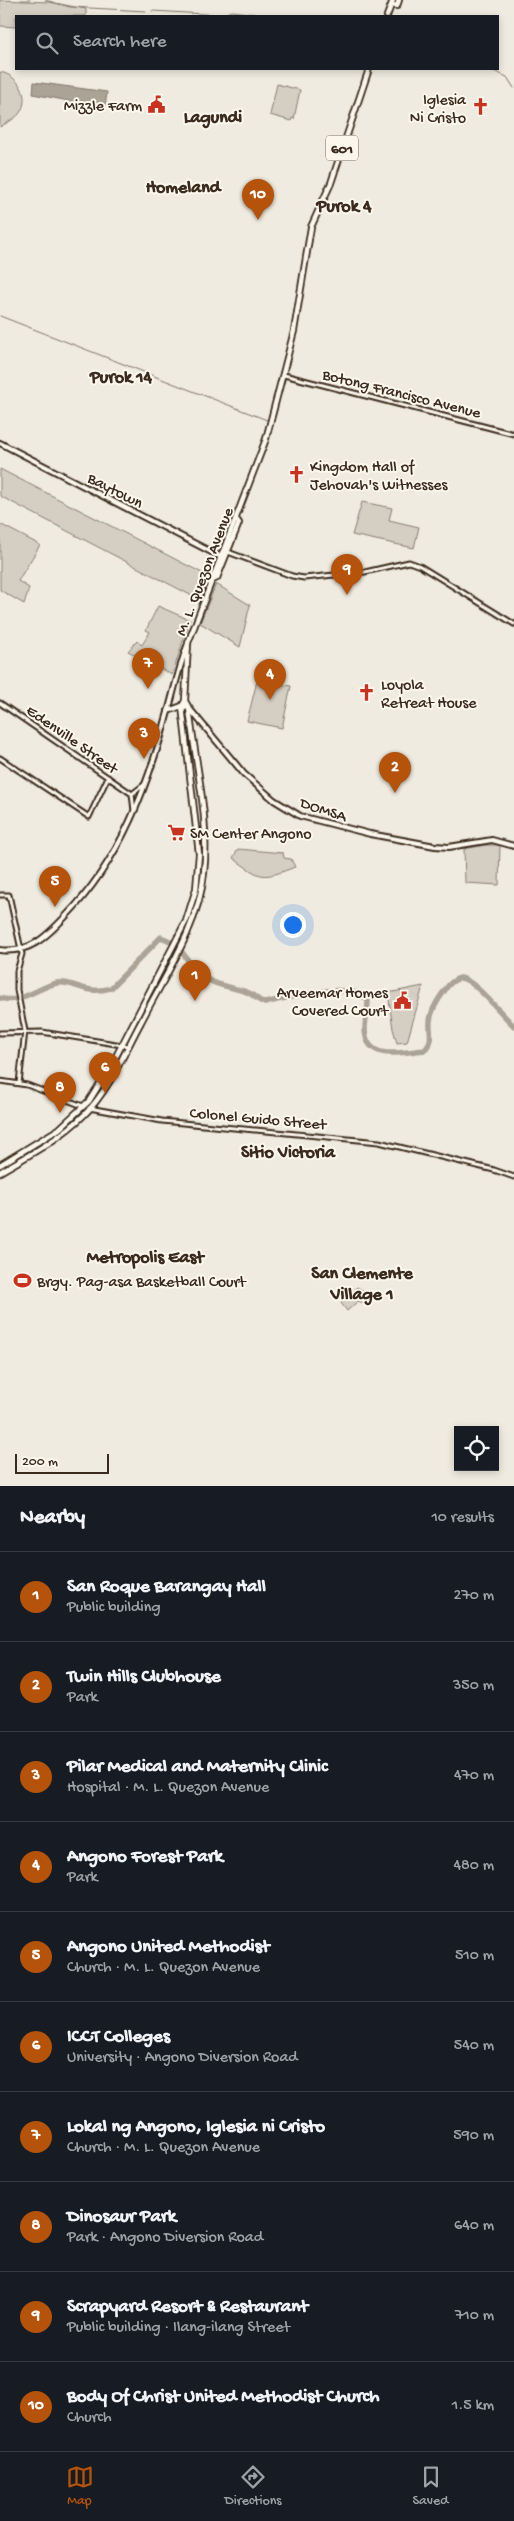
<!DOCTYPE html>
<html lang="en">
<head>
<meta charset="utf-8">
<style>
	body { margin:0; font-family:"Gochi Hand",sans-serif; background:#20242c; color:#f1f3f6 }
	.controls { position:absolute; right:15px; bottom:15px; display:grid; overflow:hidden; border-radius:0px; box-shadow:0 2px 8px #0003 }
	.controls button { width:45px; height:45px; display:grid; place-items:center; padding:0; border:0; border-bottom:1px solid #363941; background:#171b24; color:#f1f3f6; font:25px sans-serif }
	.scale { position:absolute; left:15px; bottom:12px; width:94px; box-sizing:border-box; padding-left:5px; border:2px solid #3b2a1e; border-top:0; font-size:14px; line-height:18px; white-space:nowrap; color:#3b2a1e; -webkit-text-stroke:4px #fbf7ec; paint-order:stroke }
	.you { position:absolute; left:292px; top:924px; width:18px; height:18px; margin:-12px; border:4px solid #fff; border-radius:50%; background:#1a73e8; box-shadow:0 0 0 8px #1a73e833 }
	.badge { display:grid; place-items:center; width:32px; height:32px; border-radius:50%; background:#b45309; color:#fff; font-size:16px; font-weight:700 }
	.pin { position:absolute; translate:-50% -41px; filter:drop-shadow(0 1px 2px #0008) }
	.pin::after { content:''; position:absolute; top:26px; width:18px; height:15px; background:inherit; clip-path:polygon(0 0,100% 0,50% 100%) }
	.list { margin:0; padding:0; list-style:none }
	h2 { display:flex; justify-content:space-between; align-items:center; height:65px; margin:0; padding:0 20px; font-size:21px }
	h2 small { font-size:16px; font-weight:400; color:#9ea1a6 }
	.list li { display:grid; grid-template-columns:32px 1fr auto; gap:15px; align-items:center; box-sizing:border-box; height:90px; padding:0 20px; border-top:1px solid #363941 }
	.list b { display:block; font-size:19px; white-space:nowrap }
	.list p { margin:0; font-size:16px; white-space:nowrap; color:#9ea1a6 }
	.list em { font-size:16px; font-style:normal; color:#9ea1a6 }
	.icon { flex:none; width:28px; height:28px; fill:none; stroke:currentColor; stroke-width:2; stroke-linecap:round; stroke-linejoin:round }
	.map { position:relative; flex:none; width:514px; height:1486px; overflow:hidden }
	.search { position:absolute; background:#171b24; box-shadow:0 2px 8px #0003; left:15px; right:15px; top:15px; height:55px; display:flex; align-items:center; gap:12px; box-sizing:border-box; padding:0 18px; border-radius:0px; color:#9ea1a6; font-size:19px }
	.sheet { height:965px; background:#171b24 }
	nav { display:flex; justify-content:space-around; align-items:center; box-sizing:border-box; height:70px; border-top:1px solid #363941; background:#171b24; font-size:14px; color:#9ea1a6 }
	nav a { display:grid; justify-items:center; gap:2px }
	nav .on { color:#b45309 }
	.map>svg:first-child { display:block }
</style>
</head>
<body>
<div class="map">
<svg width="514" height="1486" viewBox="0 0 514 1486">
	<rect width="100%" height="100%" fill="#f0ebe0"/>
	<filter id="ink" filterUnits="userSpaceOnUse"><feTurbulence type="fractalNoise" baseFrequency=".02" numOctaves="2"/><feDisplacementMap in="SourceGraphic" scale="10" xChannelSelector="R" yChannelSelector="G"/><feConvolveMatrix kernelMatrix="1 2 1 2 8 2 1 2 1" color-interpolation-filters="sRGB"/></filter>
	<g filter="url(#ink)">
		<path fill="#d5cec3" stroke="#887c70" d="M0,0l49,2 37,7v7h-70v11l-16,-1z
			M0,72c18,3 32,25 19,42 -4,5 -13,9 -19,13z
			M277,84l23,6 -6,29 -2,-1 -1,3 -21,-6z
			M0,469l208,107 -10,23 -198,-103z
			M362,502l30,6 -3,12 30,7 -5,21 -62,-13z
			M0,524l40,21 -22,36 11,7 -5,16 -24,-14z
			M216,584l34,21 -10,42 -40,-24z
			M158,606l32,14 -18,55 -44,-24 9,-10 5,4 8,-13 -4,-2z
			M257,681l34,5 -9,42 -35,-7z
			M485,845h15l-1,40 -34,-2 -1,-34z
			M238,849l45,4 1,5 7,1 4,8c-34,13 -33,12 -62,-9z
			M423,986l-16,56 -10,1 -4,-14 -5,-36z
			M357,1287l14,8 -5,9 -8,-3 -11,10 -6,-8z"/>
		<path fill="#aca397" stroke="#7f7367" d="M34,82l73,10 -2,16 -72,-14z"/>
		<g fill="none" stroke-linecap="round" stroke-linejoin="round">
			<path stroke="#7f7367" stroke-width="1" d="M21,0h9
				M45,0l25,7 76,4
				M152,11l70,4 9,-4 42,5
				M489,69l18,8 7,11
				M0,316l267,104"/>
			<path stroke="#aca397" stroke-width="5.5" d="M0,998c20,7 38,-11 57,-15 16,-3 29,13 54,5l50,-51c25,9 25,29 44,41 13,9 30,9 44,15 6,3 9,8 16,10 23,-5 88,-24 103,-2 0,9 -3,18 -3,28 1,34 38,23 60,21 9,-11 4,-17 5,-29 1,-11 9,-23 15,-31 3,-5 9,-11 15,-12 13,0 43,38 54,48"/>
			<defs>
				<path id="tertiary" d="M284,375l230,59
					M228,552l64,24 12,2 61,-6 44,-10 11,4 94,58
					M0,703l132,91 2,17
					M0,758l89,59 19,-40
					M132,794l13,-10
					M0,895h9l13,59 -5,17v19l8,41 -6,52
					M0,1033l42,-1 86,14
					M0,1081l27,4 56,21
					M89,1108l73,13 217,21 115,28 20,7"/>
				<path id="secondary" d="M0,443l221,114
					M168,711l14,-5 7,2 55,66 30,26 26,16 70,18 65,12 14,1 43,-7 22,6
					M0,950c29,4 46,-13 65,-33 56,-57 82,-129 103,-205 6,-22 11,-44 19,-66"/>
				<path id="primary" d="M391,5l6,1 2,-6
					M387,16l6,-16
					M211,581l6,-3 22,-55 -3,-4
					M0,1165l59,-36 30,-28 22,-35 75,-145 10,-32 3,-35 -17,-148 3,-5
					M0,1172c29,-17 60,-33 84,-57 26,-26 40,-62 57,-93 24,-47 58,-96 63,-149 6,-54 -9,-111 -15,-165l-4,-7 3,-58 78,-204 28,-108 17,-104 20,-44 38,-114"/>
			</defs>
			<use href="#tertiary" stroke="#3b2a1e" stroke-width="7"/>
			<use href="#secondary" stroke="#3b2a1e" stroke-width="8"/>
			<use href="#primary" stroke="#3b2a1e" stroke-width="8"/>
			<use href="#tertiary" stroke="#fbf7ec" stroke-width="3"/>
			<use href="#secondary" stroke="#fbf7ec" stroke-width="4"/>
			<use href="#primary" stroke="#fbf7ec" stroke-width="4.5"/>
		</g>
	</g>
	<defs>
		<symbol id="civic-bare" viewBox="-9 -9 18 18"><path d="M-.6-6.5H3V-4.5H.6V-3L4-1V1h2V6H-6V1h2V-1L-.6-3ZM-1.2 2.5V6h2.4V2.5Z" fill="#c8321e" stroke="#fbf7ec" stroke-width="2.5" paint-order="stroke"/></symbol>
		<symbol id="church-bare" viewBox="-9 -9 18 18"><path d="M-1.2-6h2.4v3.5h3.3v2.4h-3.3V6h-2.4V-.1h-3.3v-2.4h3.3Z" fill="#c8321e" stroke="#fbf7ec" stroke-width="2.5" paint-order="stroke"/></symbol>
		<symbol id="supermarket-bare" viewBox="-9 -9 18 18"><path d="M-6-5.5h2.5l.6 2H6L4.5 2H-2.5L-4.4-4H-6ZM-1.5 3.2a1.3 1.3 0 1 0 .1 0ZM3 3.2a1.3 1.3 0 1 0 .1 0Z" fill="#c8321e" stroke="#fbf7ec" stroke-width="2.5" paint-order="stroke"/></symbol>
		<symbol id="stadium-bare" viewBox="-9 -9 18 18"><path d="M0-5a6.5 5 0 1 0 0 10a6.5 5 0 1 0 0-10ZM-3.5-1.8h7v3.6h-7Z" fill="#c8321e" stroke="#fbf7ec" stroke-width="2.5" paint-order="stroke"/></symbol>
	</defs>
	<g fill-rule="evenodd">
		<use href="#civic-bare" x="144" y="92" width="25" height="25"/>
		<use href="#church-bare" x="468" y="94" width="25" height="25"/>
		<use href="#church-bare" x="284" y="462" width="25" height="25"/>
		<use href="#church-bare" x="354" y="680" width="25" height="25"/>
		<use href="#supermarket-bare" x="164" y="820" width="25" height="25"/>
		<use href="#civic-bare" x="390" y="988" width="25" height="25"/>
		<use href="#stadium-bare" x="10" y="1268" width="25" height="25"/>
	</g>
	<g text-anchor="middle" stroke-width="4" stroke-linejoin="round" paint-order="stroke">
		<rect fill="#fbf7ec" stroke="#75685c" stroke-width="1" x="326" y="135.5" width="32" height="25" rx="4"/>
		<g font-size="15" font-weight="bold" fill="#3b2a1e">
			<text x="342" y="153">601</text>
		</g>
		<g font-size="16" fill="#3b2a1e" stroke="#fbf7ec" text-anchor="start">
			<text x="466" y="104" text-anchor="end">Iglesia<tspan x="466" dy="18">Ni Cristo</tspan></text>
			<text x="142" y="110" text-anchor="end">Mizzle Farm</text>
			<text x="310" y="471">Kingdom Hall of<tspan x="310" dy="18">Jehovah's Witnesses</tspan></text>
			<text x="381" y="689">Loyola<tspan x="381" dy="18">Retreat House</tspan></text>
			<text x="190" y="838">SM Center Angono</text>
			<text x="388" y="997" text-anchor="end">Arveemar Homes<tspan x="388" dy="18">Covered Court</tspan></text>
			<text x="37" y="1286">Brgy. Pag-asa Basketball Court</text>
		</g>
		<g font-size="16" fill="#3b2a1e" stroke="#fbf7ec">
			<text transform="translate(402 392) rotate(14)" y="6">Botong Francisco Avenue</text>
			<text transform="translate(116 489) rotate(27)" y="6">Baytown</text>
			<text transform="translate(203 571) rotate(-69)" y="6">M. L. Quezon Avenue</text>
			<text transform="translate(73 738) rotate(35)" y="6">Edenville Street</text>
			<text transform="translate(324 808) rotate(18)" y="6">DOMSA</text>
			<text transform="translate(258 1117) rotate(5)" y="6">Colonel Guido Street</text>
		</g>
		<g font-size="18" font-weight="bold" fill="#3b2a1e" stroke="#fbf7ec">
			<text x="213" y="122">Lagundi</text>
			<text x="183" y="192">Homeland</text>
			<text x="344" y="211">Purok 4</text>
			<text x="121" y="382">Purok 14</text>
			<text x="288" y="1157">Sitio Victoria</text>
			<text x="145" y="1262">Metropolis East</text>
			<text x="362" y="1278">San Clemente<tspan x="362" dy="21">Village 1</tspan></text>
		</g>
	</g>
</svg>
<div class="controls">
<button><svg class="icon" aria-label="locate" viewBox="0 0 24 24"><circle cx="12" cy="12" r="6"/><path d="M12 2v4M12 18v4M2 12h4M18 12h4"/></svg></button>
</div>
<div class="scale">200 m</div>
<div class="you"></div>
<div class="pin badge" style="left:195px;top:1001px">1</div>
<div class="pin badge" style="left:395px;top:793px">2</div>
<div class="pin badge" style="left:144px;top:759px">3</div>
<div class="pin badge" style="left:270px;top:700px">4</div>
<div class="pin badge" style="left:55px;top:907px">5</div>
<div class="pin badge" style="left:105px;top:1093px">6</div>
<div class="pin badge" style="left:148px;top:689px">7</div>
<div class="pin badge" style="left:60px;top:1113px">8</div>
<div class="pin badge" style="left:347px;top:595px">9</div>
<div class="pin badge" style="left:258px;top:220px">10</div>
<div class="search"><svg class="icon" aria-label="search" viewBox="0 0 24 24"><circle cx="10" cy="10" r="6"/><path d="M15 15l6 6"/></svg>Search here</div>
</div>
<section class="sheet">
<h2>Nearby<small>10 results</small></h2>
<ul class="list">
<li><span class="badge">1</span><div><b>San Roque Barangay Hall</b><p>Public building</p></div><em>270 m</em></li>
<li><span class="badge">2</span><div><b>Twin Hills Clubhouse</b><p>Park</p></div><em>350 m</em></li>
<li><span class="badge">3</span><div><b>Pilar Medical and Maternity Clinic</b><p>Hospital · M. L. Quezon Avenue</p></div><em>470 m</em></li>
<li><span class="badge">4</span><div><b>Angono Forest Park</b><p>Park</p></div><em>480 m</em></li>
<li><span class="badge">5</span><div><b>Angono United Methodist</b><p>Church · M. L. Quezon Avenue</p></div><em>510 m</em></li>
<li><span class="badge">6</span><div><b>ICCT Colleges</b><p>University · Angono Diversion Road</p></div><em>540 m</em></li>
<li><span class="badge">7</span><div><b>Lokal ng Angono, Iglesia ni Cristo</b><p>Church · M. L. Quezon Avenue</p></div><em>590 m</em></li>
<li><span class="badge">8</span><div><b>Dinosaur Park</b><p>Park · Angono Diversion Road</p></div><em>640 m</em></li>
<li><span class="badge">9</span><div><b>Scrapyard Resort &amp; Restaurant</b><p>Public building · Ilang-ilang Street</p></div><em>710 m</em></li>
<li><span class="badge">10</span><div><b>Body Of Christ United Methodist Church</b><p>Church</p></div><em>1.5 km</em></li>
</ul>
</section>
<nav>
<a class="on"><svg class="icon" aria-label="map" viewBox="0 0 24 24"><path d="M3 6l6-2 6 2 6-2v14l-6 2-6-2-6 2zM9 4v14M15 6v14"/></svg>Map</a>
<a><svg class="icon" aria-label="directions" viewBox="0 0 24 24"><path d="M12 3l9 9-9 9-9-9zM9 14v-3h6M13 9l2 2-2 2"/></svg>Directions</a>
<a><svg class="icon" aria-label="saved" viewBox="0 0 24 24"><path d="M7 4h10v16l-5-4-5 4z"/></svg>Saved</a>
</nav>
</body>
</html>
